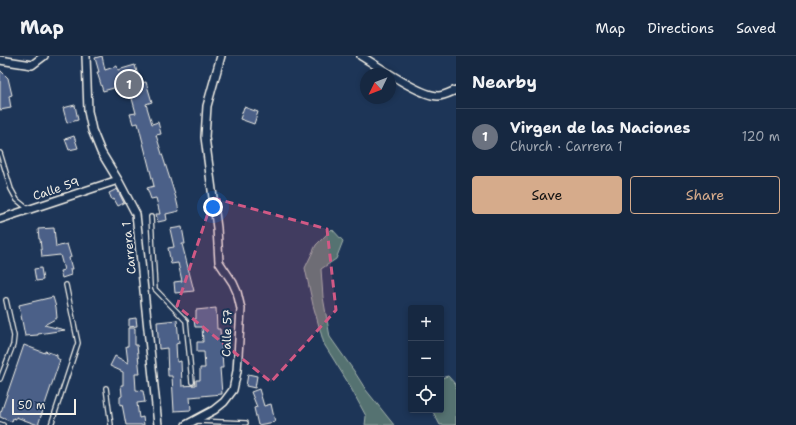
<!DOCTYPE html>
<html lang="en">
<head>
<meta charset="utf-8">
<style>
	body { margin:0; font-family:"Shantell Sans",sans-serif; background:#23344c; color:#f1f3f6 }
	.controls { position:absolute; right:12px; bottom:12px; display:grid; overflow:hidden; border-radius:4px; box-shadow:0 2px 6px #0003 }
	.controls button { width:36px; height:36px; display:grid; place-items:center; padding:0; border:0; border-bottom:1px solid #35445a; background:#162841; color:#f1f3f6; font:20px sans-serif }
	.compass { position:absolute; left:360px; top:12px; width:36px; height:36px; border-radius:50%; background:#162841; box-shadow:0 2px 6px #0003; rotate:227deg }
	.scale { position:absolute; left:12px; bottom:10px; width:64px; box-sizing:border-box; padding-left:4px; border:2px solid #f4f1e8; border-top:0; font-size:11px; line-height:14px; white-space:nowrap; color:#f4f1e8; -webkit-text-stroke:3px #1d3557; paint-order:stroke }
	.you { position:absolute; left:213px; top:151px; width:14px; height:14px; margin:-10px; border:3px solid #fff; border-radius:50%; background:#1a73e8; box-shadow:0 0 0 6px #1a73e833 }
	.badge { display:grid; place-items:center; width:26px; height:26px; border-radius:50%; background:#d6ab8b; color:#fff; font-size:13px; font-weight:700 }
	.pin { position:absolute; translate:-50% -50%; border:2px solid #fff; box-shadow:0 1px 4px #0006 }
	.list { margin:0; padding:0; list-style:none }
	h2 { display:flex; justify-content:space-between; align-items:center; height:52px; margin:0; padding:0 16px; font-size:17px }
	h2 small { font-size:13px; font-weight:400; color:#9ea6b1 }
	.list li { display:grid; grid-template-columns:26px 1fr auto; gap:12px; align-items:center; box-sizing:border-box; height:56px; padding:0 16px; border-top:1px solid #35445a }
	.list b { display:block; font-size:15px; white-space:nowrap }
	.list p { margin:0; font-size:13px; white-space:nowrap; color:#9ea6b1 }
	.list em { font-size:13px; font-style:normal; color:#9ea6b1 }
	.actions { display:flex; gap:8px; padding:12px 16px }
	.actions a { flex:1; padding:9px 0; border:1px solid #d6ab8b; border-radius:4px; text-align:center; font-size:14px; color:#d6ab8b }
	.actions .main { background:#d6ab8b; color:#111 }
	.icon { flex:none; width:22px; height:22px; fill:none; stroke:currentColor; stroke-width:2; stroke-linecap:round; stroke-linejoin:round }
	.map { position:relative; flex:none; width:456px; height:369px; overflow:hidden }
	header { display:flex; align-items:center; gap:24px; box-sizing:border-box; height:56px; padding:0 20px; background:#162841; border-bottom:1px solid #35445a }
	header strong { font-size:19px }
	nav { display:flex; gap:22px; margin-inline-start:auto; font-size:14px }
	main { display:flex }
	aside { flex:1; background:#162841 }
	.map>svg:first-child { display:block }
</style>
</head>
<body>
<header>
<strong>Map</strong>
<nav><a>Map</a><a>Directions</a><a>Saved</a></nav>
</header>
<main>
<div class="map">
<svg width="456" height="369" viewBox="0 0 456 369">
	<rect width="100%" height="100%" fill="#1d3557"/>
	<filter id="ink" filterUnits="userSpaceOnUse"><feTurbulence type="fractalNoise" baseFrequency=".025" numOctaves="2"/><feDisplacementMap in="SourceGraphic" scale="8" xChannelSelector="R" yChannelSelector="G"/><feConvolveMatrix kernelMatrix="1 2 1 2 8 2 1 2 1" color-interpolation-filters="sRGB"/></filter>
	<g filter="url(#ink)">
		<path fill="#547271" stroke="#a4b2ac" d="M332,173l11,12 -7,18 -15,10 2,28 7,40 24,34 12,19 28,35h-29l1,-9 -19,-35 -23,-37 -11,-39 -8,-37 11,-23z
			M448,320l8,9v40h-16l-8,-15h9v-32z"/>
		<path fill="#4c6188" stroke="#f4f1e8" d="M102,0l3,14 12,-4 1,4 17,-5 5,18 6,-1 6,20 -6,2 6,20 6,-2 3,12 -5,1 20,63 3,13 -13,3 1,6 -9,2 -2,-8h4l-4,-16 -5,1 -4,-11 7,-2 -16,-63 -5,1 -3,-10 6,-1 -8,-29 -25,7 -6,-19h2l-4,-14z
			M0,14l8,8 4,17 -3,1 2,12 -11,2z
			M75,49l3,15 -11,3 -4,-15z
			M244,51l14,5 -4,12 -14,-5z
			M74,80l4,12 -9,2 -4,-11z
			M117,133l7,14 -6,3 -4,-7 -2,1 -3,-7z
			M182,171l3,17h-3l12,47 -19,2 -1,-11 8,-1 -4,-18 -7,1 -3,-16 6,-1 -4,-18z
			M54,172l2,19 11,-3 4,13 -2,1 3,11h-2l1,6 -9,3 -2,-7 4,-1 -4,-15 -18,2 -2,-18h-1l-1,-10z
			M41,212l2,12 -7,1 -2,-12z
			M53,241l3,10 1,11 -13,7 21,5 -27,4v1l-13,1 -6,-31z
			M216,252l1,21h3l2,23 1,16h-3l2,26 -32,3 1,13 -17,1 -2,-35h-4l-1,-28 -8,1 -2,-27 20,-2 2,23 -3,1 1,18 4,-1 1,25 14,-1v-5h4v-12h5l-1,-16h-7v-10h6l-1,-15h-7l-1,-8h2v-9z
			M136,262l1,8 -8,1v-8z
			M128,272h7v17h2l3,29h-5l1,16 7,1 2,11 -8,1 2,15 4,-1 1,8h-18l-4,-21 -2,1v-8l2,-1 -1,-11h2v-13l-13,-6 5,-10 13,7 -2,-17h2z
			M24,289l21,8v-2l12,4v3l3,2 -22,65 -22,-8v2l-3,-1 -1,4 -12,-5v-5h1z
			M248,318l9,2 -2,12 -9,-2z
			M259,333l5,17 7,-2 4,18 -17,3 -4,-17 3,-1 -6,-15z"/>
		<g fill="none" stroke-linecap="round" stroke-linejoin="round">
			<defs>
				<path id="lane" d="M0,97l11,36 6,11 11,9
					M151,161l4,72 31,32 6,61
					M0,323l13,-34 1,-9 -8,-36
					M106,332l5,37
					M197,365l49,2
					M0,368l3,1
					M51,369l27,-82 -12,-58"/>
				<path id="street" d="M86,0l2,55 4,19 9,22 17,28 18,34 22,211
					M361,0c17,10 59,40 77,40 6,0 13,-4 18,-6
					M0,4l32,5 12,-9
					M0,163l118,-39
					M186,369l28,-15 10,-8 9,-12 4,-19 4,-62 -4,-17 -4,-9 -14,-21 -2,-34 -12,-91 2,-31 14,-50"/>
			</defs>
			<use href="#lane" stroke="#f4f1e8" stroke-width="6"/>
			<use href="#street" stroke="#f4f1e8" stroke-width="10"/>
			<use href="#lane" stroke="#1d3557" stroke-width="3.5"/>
			<use href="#street" stroke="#1d3557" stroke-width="7"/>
		</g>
	</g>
	<path fill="#d15985" fill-opacity="0.2" stroke="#d15985" stroke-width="3" stroke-dasharray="8 5" stroke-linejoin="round" d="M213,142l114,31 9,81 -65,72 -94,-76z"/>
	<g text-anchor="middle" stroke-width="4" stroke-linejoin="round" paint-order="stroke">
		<g font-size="12" fill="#f4f1e8" stroke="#1d3557">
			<text transform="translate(56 133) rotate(-18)" y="4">Calle 59</text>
			<text transform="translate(129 192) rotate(-96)" y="4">Carrera 1</text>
			<text transform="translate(227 277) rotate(-88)" y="4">Calle 57</text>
		</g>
	</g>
</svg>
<div class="controls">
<button>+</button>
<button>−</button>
<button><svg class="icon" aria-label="locate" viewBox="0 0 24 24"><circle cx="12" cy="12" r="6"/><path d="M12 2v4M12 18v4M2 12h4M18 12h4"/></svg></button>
</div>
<svg class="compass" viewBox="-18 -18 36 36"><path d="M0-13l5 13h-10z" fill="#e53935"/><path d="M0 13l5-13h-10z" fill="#9ea6b1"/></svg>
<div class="scale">50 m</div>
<div class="you"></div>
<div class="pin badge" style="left:129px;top:28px;background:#6b7280">1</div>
</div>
<aside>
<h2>Nearby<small></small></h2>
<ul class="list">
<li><span class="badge" style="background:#6b7280">1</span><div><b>Virgen de las Naciones</b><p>Church · Carrera 1</p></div><em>120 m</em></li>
</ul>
<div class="actions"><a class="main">Save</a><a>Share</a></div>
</aside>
</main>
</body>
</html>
